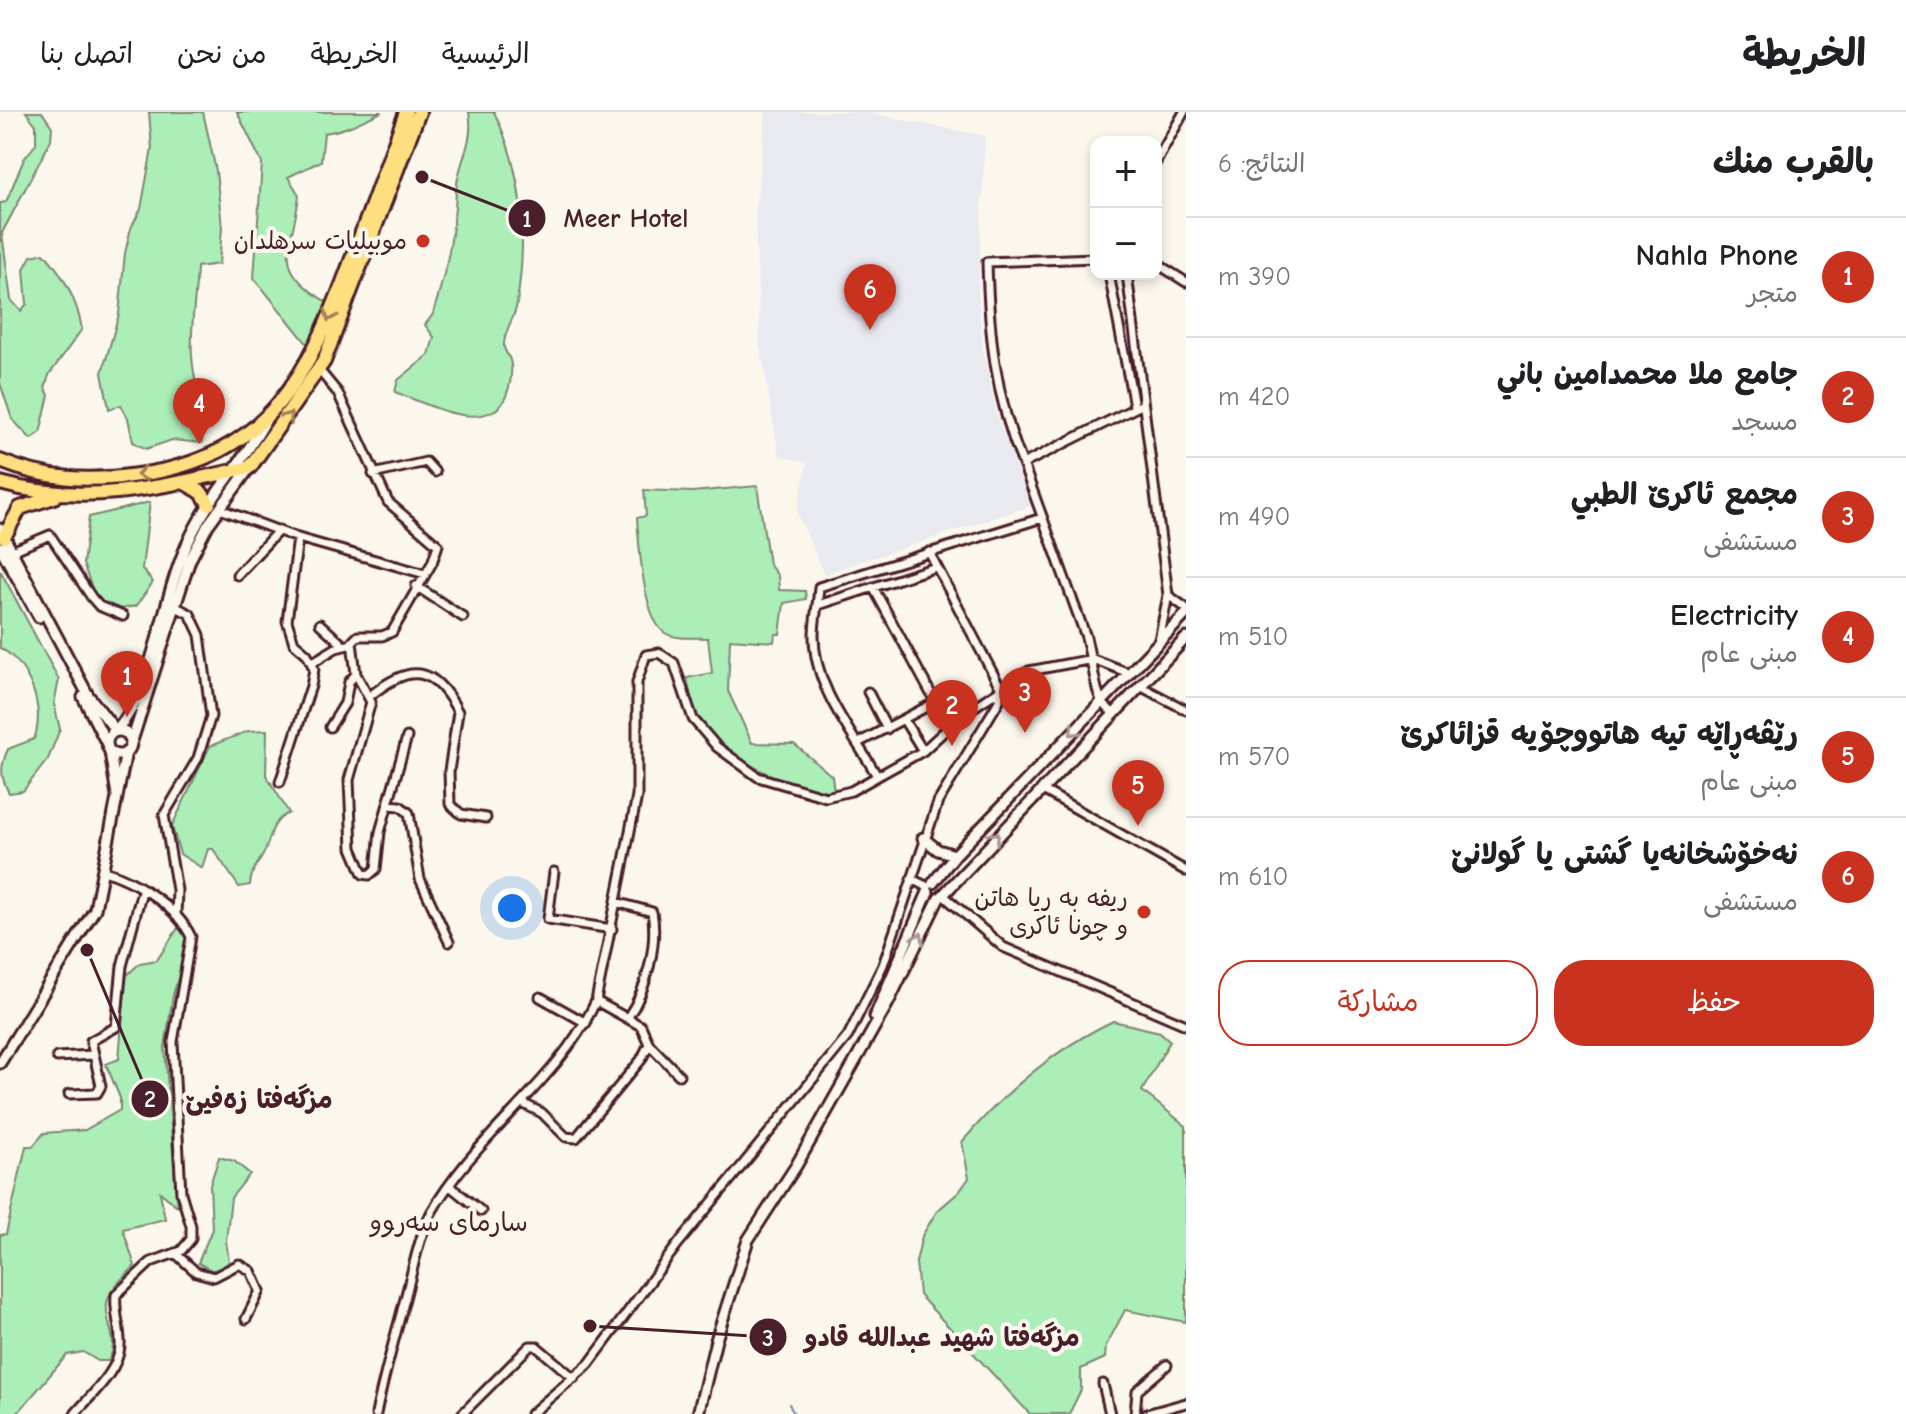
<!DOCTYPE html>
<html lang="ar">
<head>
<meta charset="utf-8">
<style>
	body { margin:0; font-family:"Comic Neue","Playpen Sans Arabic",sans-serif; background:#f6f6f6; color:#202124; direction:rtl }
	.controls { position:absolute; right:24px; top:24px; display:grid; overflow:hidden; border-radius:16px; box-shadow:0 4px 12px #0003 }
	.controls button { width:72px; height:72px; display:grid; place-items:center; padding:0; border:0; border-bottom:2px solid #e0e0e0; background:#fff; color:#202124; font:40px sans-serif }
	.you { position:absolute; left:512px; top:796px; width:28px; height:28px; margin:-20px; border:6px solid #fff; border-radius:50%; background:#1a73e8; box-shadow:0 0 0 12px #1a73e833 }
	.badge { display:grid; place-items:center; width:52px; height:52px; border-radius:50%; background:#c8321e; color:#fff; font-size:26px; font-weight:700 }
	.pin { position:absolute; translate:-50% -66px; filter:drop-shadow(0 2px 4px #0008) }
	.pin::after { content:''; position:absolute; top:42px; width:28px; height:24px; background:inherit; clip-path:polygon(0 0,100% 0,50% 100%) }
	.list { margin:0; padding:0; list-style:none }
	h2 { display:flex; justify-content:space-between; align-items:center; height:104px; margin:0; padding:0 32px; font-size:34px }
	h2 small { font-size:26px; font-weight:400; color:#757577 }
	.list li { display:grid; grid-template-columns:52px 1fr auto; gap:24px; align-items:center; box-sizing:border-box; height:120px; padding:0 32px; border-top:2px solid #e0e0e0 }
	.list b { display:block; font-size:30px; white-space:nowrap }
	.list p { margin:0; font-size:26px; white-space:nowrap; color:#757577 }
	.list em { font-size:26px; font-style:normal; color:#757577 }
	.actions { display:flex; gap:16px; padding:24px 32px }
	.actions a { flex:1; padding:18px 0; border:2px solid #c8321e; border-radius:32px; text-align:center; font-size:28px; color:#c8321e }
	.actions .main { background:#c8321e; color:#fff }
	.map { position:relative; flex:none; width:1186px; height:1302px; overflow:hidden; direction:ltr }
	header { display:flex; align-items:center; gap:48px; box-sizing:border-box; height:112px; padding:0 40px; background:#fff; border-bottom:2px solid #e0e0e0 }
	header strong { font-size:38px }
	nav { display:flex; gap:44px; margin-inline-start:auto; font-size:28px }
	main { display:flex }
	aside { flex:1; background:#fff }
	.map>svg:first-child { display:block }
</style>
</head>
<body>
<header>
<strong>الخريطة</strong>
<nav><a>الرئيسية</a><a>الخريطة</a><a>من نحن</a><a>اتصل بنا</a></nav>
</header>
<main>
<aside>
<h2>بالقرب منك<small>النتائج: 6</small></h2>
<ul class="list">
<li><span class="badge">1</span><div><b>Nahla Phone</b><p>متجر</p></div><em>390 m</em></li>
<li><span class="badge">2</span><div><b>جامع ملا محمدامين باني</b><p>مسجد</p></div><em>420 m</em></li>
<li><span class="badge">3</span><div><b>مجمع ئاکرێ الطبي</b><p>مستشفى</p></div><em>490 m</em></li>
<li><span class="badge">4</span><div><b>Electricity</b><p>مبنى عام</p></div><em>510 m</em></li>
<li><span class="badge">5</span><div><b>رێڤەڕاێە تیە هاتووچۆیە قزائاکرێ</b><p>مبنى عام</p></div><em>570 m</em></li>
<li><span class="badge">6</span><div><b>نەخۆشخانەیا گشتی یا گولانێ</b><p>مستشفى</p></div><em>610 m</em></li>
</ul>
<div class="actions"><a class="main">حفظ</a><a>مشاركة</a></div>
</aside>
<div class="map">
<svg width="1186" height="1302" viewBox="0 0 1186 1302">
	<rect width="100%" height="100%" fill="#fbf7ec"/>
	<filter id="ink" filterUnits="userSpaceOnUse"><feTurbulence type="fractalNoise" baseFrequency=".0125" numOctaves="2"/><feDisplacementMap in="SourceGraphic" scale="16" xChannelSelector="R" yChannelSelector="G"/><feConvolveMatrix kernelMatrix="1 2 1 2 8 2 1 2 1" color-interpolation-filters="sRGB"/></filter>
	<g filter="url(#ink)">
		<path fill="#e9e9f0" d="M766,0h98l121,24 -7,158 5,57 14,66 34,89 -207,68 -27,-62 10,-49 -28,-8 -19,-110 -5,-131z"/>
		<path fill="#aceeb7" stroke="#7b8671" stroke-width="2" d="M26,0h16l10,15 -1,13 -49,93 9,67 10,11 6,-7 -3,-35 7,-13 13,-3c19,21 33,48 38,76l-33,46 -4,13 4,7 -9,38 -9,6 -19,-20 -12,-36v-180l6,-1 18,-43 12,-15v-19z
			M149,0h54l13,59 6,56 -3,37 -22,3c-1,30 -7,59 -5,89 2,30 13,57 10,87l-30,-3 -26,9 -13,-7 -5,-24 -7,-13 -12,4 -7,-36 17,-59 6,-61 6,-25 10,-19 11,-60z
			M237,0h145c-22,9 -34,18 -58,21l-3,28 -33,16 11,18c-6,56 -31,71 29,108l-20,42 -54,-67 8,-115z
			M469,0h25c30,61 33,124 23,191 -2,15 -12,25 -13,41 -1,7 4,10 6,16 4,14 -2,43 -15,50 -28,17 -72,-8 -100,-18l3,-12 31,-25 5,-18 -9,-12 8,-11c13,-44 21,-77 23,-123 2,-30 19,-47 13,-79z
			M757,374l12,78 9,12 1,14 26,1 1,8 -22,4 -4,31h-5l-1,8 -44,-3 -2,52 24,52 42,1 38,32 2,16c-44,-4 -111,-32 -136,-72 -7,-12 -8,-29 -11,-42l25,-5 -4,-35c-12,-1 -33,2 -43,-5 -22,-14 -26,-90 -28,-115l9,-2 -2,-26 48,2z
			M150,390l-8,67 11,13 -17,24 -17,3 -22,-8 -14,-37 6,-47z
			M0,458l59,110 -5,24 6,25 -12,30 -25,32 -14,2c-9,-17 -9,-26 -1,-44l26,-10c12,-30 -5,-76 -34,-91z
			M267,618l-1,45 23,38c-20,9 -17,25 -26,42 -7,12 -12,16 -13,30l-11,2 -26,-38h-5l-6,19 -22,-14 -8,-28 38,-80 38,-15z
			M178,816l6,5 4,12 -15,50 -8,53 12,158 -17,-14 5,27 -42,10 12,37c-9,10 -26,22 -28,37 -3,20 14,38 1,58h-10l-15,-9 -16,3 -50,59h-17v-179l6,-1 20,-88h7l11,-13 41,-3 35,-20v-12l-14,-34 13,-5 7,-83 14,-13 17,-3z
			M1113,909l47,11 10,9 -28,50 44,35v196l-61,-12 -19,36 -1,12 -24,11v21l-12,24h-39l-111,-119 -3,-33 6,-26 15,-25 22,-19 10,-14 -7,-36c43,-51 91,-92 151,-121z
			M219,1045l15,4 16,13 -19,24 -5,43 3,20 -5,8 -13,1 -13,-7 14,-34 -2,-44z"/>
		<g fill="none" stroke-linecap="round" stroke-linejoin="round">
			<path stroke="#7288a0" stroke-width="2" d="M789,1292l5,10"/>
			<defs>
				<path id="minor" d="M1156,50l28,-50
					M1156,151l30,19
					M1109,162l25,132
					M1127,162l41,321 -9,45
					M319,258l19,23 50,109 50,43 -6,18 -40,69 -10,4h-24l-6,6 4,32 15,28 -22,78 3,68 11,26 6,1 7,-6 4,-37 27,-95
					M1023,352c-28,-66 -34,-131 -36,-202l109,-4
					M373,362l53,-12 9,10
					M220,397l78,29 127,36
					M12,439l38,-16 42,63 7,8 24,10
					M237,463l42,-45
					M416,474l47,31
					M873,475l76,140
					M1168,483l18,13
					M818,493l118,-38
					M174,494l16,8 10,21 11,81 -13,42 -34,57 13,75 -1,26
					M320,512l23,21
					M313,550l23,-14 16,-4
					M1140,574l46,24
					M868,580l19,37
					M370,584c40,-33 64,-31 88,16l-9,59 1,33 11,10 25,4
					M1113,601l-11,-10 -5,-14 -11,-52 -63,-173 120,-60
					M904,608l19,31
					M330,615l15,-24 4,-21 7,-8
					M858,631l76,-40
					M877,664c-25,-44 -63,-88 -63,-140 0,-16 4,-33 5,-49l223,-69
					M280,670l31,-96 3,-17 -7,-15 -13,-11 -7,-22 11,-83
					M1041,677l145,82
					M388,693l12,1 9,7 11,66 29,63
					M554,760l-6,47 64,10
					M911,767l17,8
					M943,783l60,52 183,78
					M616,790l36,10c6,31 -5,78 -24,105
					M540,885l46,26
					M649,932l30,31
					M57,945l36,-2
					M69,982l28,-1 4,-7 -10,-45 25,-14 6,-61 20,-75
					M522,991l20,10 24,24 10,1 65,-78 8,-16 -8,-18 -45,-25
					M451,1075l30,24
					M175,1141l21,19 18,5 25,-13 12,7 9,20 -14,28
					M1103,1272l7,30
					M75,1302c15,-18 44,-43 45,-68 1,-18 -6,-33 -4,-51l35,-33 30,-11 10,-12v-13l-10,-33 -8,-151 18,-105c-13,-29 -57,-58 -87,-66
					M376,1302c9,-44 22,-87 33,-131 6,-23 11,-48 22,-70 44,-78 127,-130 165,-212l41,-205v-114l9,-27 13,-2 15,10 19,56 24,28 41,30 68,20 25,-6 72,-40 40,-37 66,-43 64,-12 36,14
					M462,1302l68,-68h6l38,32
					M531,1302l58,-50 89,-120 170,-208 35,-71 55,-163 61,-101 1,-14 -71,-135
					M1135,1302l2,-23 30,-26
					M1146,1302l40,-11"/>
				<path id="tertiary" d="M0,417l88,166 28,36c39,-43 46,-137 74,-193 20,-43 54,-76 76,-118
					M0,435l39,70
					M83,585l24,47
					M107 631a12 12 0 1 1 24 0a12 12 0 1 1-24 0Z
					M131,632l59,-184 18,-35 42,-58
					M110,640l7,43
					M923,726l15,12 17,5
					M933,771l22,-28 231,-241
					M943,783l243,-257
					M875,904l53,-124
					M0,951l95,-154 31,-157
					M698,1302l18,-74 32,-100 48,-74 92,-163 51,-105"/>
				<path id="trunk" d="M0,349c47,19 88,21 138,14 131,-18 171,-100 213,-214 19,-49 37,-99 55,-149
					M183,370l18,10 8,12
					M0,371c84,24 167,3 250,-16l74,-106 95,-249
					M4,425l16,-29 34,-11"/>
			</defs>
			<use href="#minor" stroke="#4a1f2b" stroke-width="13"/>
			<use href="#tertiary" stroke="#4a1f2b" stroke-width="15"/>
			<use href="#trunk" stroke="#4a1f2b" stroke-width="18"/>
			<use href="#minor" stroke="#fbf7ec" stroke-width="7"/>
			<use href="#tertiary" stroke="#fbf7ec" stroke-width="9"/>
			<use href="#trunk" stroke="#fedf80" stroke-width="12"/>
		</g>
		<defs><path id="oneway-chevron" d="M-2-3.5L2.5 0L-2 3.5" fill="none" stroke-width="1.6" stroke-linecap="round" stroke-linejoin="round" transform="scale(2)"/></defs>
		<g stroke="#a47f56">
			<use href="#oneway-chevron" transform="translate(330 204) rotate(113)"/>
			<use href="#oneway-chevron" transform="translate(288 305) rotate(-54)"/>
			<use href="#oneway-chevron" transform="translate(142 362) rotate(171)"/>
		</g>
		<g stroke="#ab9695">
			<use href="#oneway-chevron" transform="translate(1074 619) rotate(134)"/>
			<use href="#oneway-chevron" transform="translate(995 725) rotate(-46)"/>
			<use href="#oneway-chevron" transform="translate(919 826) rotate(-64)"/>
		</g>
	</g>
	<g fill="#c8321e" stroke="#fbf7ec" stroke-width="3">
		<circle cx="423" cy="129" r="8"/>
		<circle cx="1144" cy="800" r="8"/>
	</g>
	<g text-anchor="middle" stroke-width="8" stroke-linejoin="round" paint-order="stroke">
		<g font-size="24" fill="#4a1f2b" stroke="#fbf7ec" text-anchor="end">
			<text x="407" y="137">موبيليات سرهلدان</text>
			<text x="1128" y="794">ريفه به ريا هاتن<tspan x="1128" dy="28">و چونا ئاكرى</tspan></text>
		</g>
		<g font-size="26" fill="#4a1f2b" stroke="#fbf7ec">
			<text x="449" y="1119">سارمای سەروو</text>
		</g>
	</g>
	<path fill="none" stroke="#4a1f2b" stroke-width="3" d="M422 65L527 106M87 838L150 987M590 1214L768 1225"/>
	<g fill="#4a1f2b" stroke="#fbf7ec" stroke-width="3">
		<circle cx="422" cy="65" r="8"/>
		<circle cx="87" cy="838" r="8"/>
		<circle cx="590" cy="1214" r="8"/>
		<circle cx="527" cy="106" r="20"/>
		<circle cx="150" cy="987" r="20"/>
		<circle cx="768" cy="1225" r="20"/>
	</g>
	<g font-size="24" text-anchor="middle" font-weight="bold" fill="#fff">
		<text x="527" y="115">1</text>
		<text x="150" y="995">2</text>
		<text x="768" y="1234">3</text>
	</g>
	<g font-size="26" text-anchor="middle" font-weight="bold" fill="#4a1f2b" stroke="#fbf7ec" stroke-width="8" stroke-linejoin="round" paint-order="stroke">
		<text x="626" y="115">Meer Hotel</text>
		<text x="259" y="996">مزگەفتا زەفیێ</text>
		<text x="942" y="1234">مزگەفتا شهيد عبدالله قادو</text>
	</g>
</svg>
<div class="controls">
<button>+</button>
<button>−</button>
</div>
<div class="you"></div>
<div class="pin badge" style="left:127px;top:605px">1</div>
<div class="pin badge" style="left:952px;top:634px">2</div>
<div class="pin badge" style="left:1025px;top:621px">3</div>
<div class="pin badge" style="left:199px;top:332px">4</div>
<div class="pin badge" style="left:1138px;top:714px">5</div>
<div class="pin badge" style="left:870px;top:218px">6</div>
</div>
</main>
</body>
</html>
